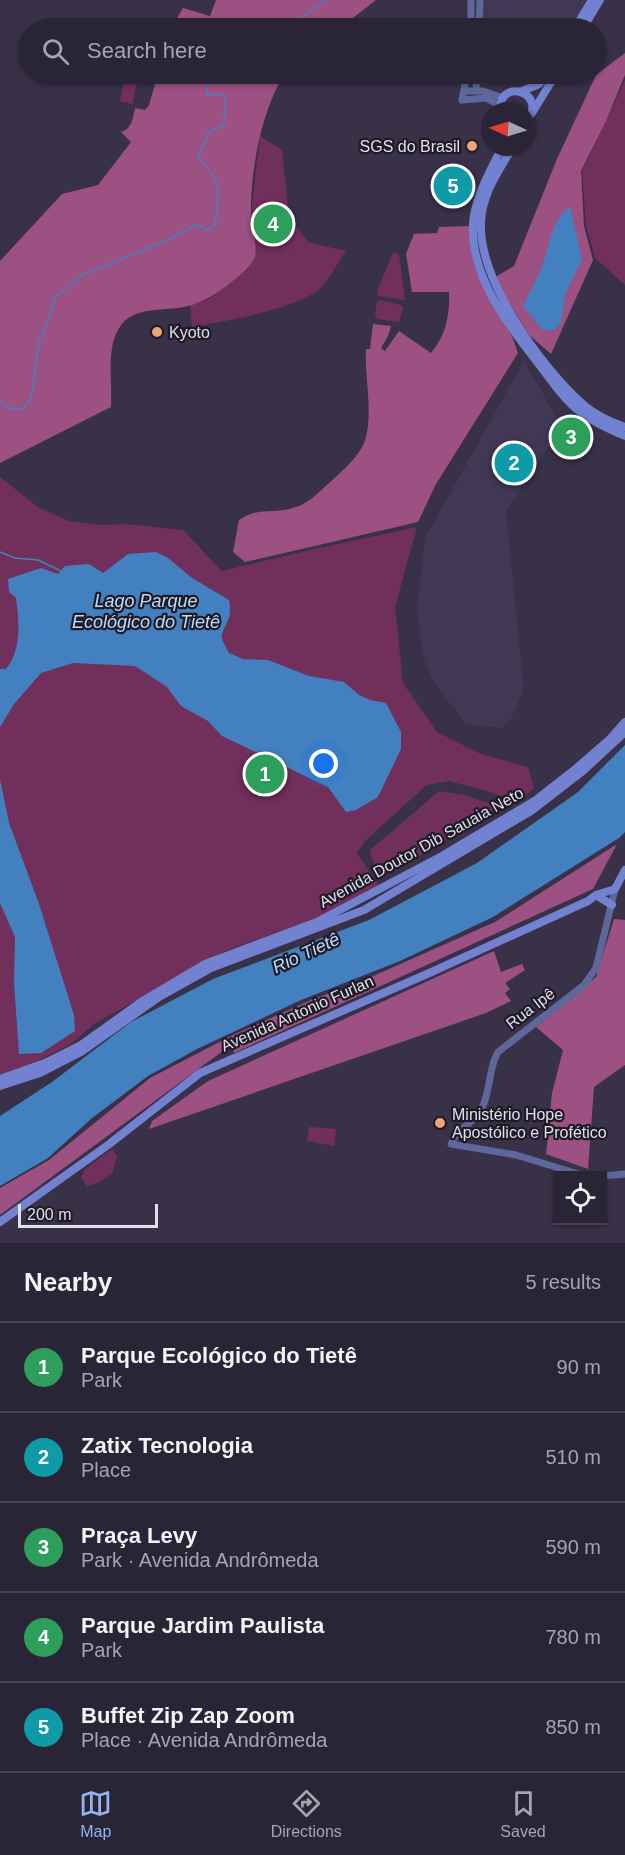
<!DOCTYPE html>
<html lang="en">
<head>
<meta charset="utf-8">
<style>
	body { margin:0; font-family:Arial,sans-serif; background:#322d3e; color:#f1f3f6 }
	.controls { position:absolute; right:18px; bottom:18px; display:grid; overflow:hidden; border-radius:0px; box-shadow:0 2px 4px #0004 }
	.controls button { width:54px; height:54px; display:grid; place-items:center; padding:0; border:0; border-bottom:2px solid #464251; background:#2a2536; color:#f1f3f6; font:30px sans-serif }
	.compass { position:absolute; left:481px; top:102px; width:54px; height:54px; border-radius:50%; background:#2a2536; box-shadow:0 2px 4px #0004; rotate:274deg }
	.scale { position:absolute; left:18px; bottom:15px; width:140px; box-sizing:border-box; padding-left:6px; border:3px solid #e2dfed; border-top:0; font-size:16px; line-height:21px; white-space:nowrap; color:#e2dfed; -webkit-text-stroke:4px #1e1b26; paint-order:stroke }
	.you { position:absolute; left:324px; top:764px; width:21px; height:21px; margin:-15px; border:4px solid #fff; border-radius:50%; background:#1a73e8; box-shadow:0 0 0 9px #1a73e833 }
	.badge { display:grid; place-items:center; width:39px; height:39px; border-radius:50%; background:#95b2f1; color:#fff; font-size:20px; font-weight:700 }
	.pin { position:absolute; translate:-50% -50%; border:3px solid #fff; box-shadow:0 2px 6px #0006 }
	.list { margin:0; padding:0; list-style:none }
	h2 { display:flex; justify-content:space-between; align-items:center; height:78px; margin:0; padding:0 24px; font-size:26px }
	h2 small { font-size:20px; font-weight:400; color:#a5a5ad }
	.list li { display:grid; grid-template-columns:39px 1fr auto; gap:18px; align-items:center; box-sizing:border-box; height:90px; padding:0 24px; border-top:2px solid #464251 }
	.list b { display:block; font-size:22px; white-space:nowrap }
	.list p { margin:0; font-size:20px; white-space:nowrap; color:#a5a5ad }
	.list em { font-size:20px; font-style:normal; color:#a5a5ad }
	.icon { flex:none; width:33px; height:33px; fill:none; stroke:currentColor; stroke-width:2; stroke-linecap:round; stroke-linejoin:round }
	.map { position:relative; flex:none; width:625px; height:1243px; overflow:hidden }
	.search { position:absolute; background:#2a2536; box-shadow:0 2px 4px #0004; left:18px; right:18px; top:18px; height:66px; display:flex; align-items:center; gap:15px; box-sizing:border-box; padding:0 21px; border-radius:33px; color:#a5a5ad; font-size:22px }
	.sheet { height:528px; background:#2a2536 }
	nav { display:flex; justify-content:space-around; align-items:center; box-sizing:border-box; height:84px; border-top:2px solid #464251; background:#2a2536; font-size:16px; color:#a5a5ad }
	nav a { display:grid; justify-items:center; gap:3px }
	nav .on { color:#95b2f1 }
	.map>svg:first-child { display:block }
</style>
</head>
<body>
<div class="map">
<svg width="625" height="1243" viewBox="0 0 625 1243">
	<rect width="100%" height="100%" fill="#383148"/>
	<path fill="#413855" d="M482,0h108l-17,28h-92z
		M524,361l36,62 -1,8 -53,79 18,180 -14,30 -6,8 -38,-3 -33,-44 -10,-24 -6,-48 8,-71z"/>
	<path fill="#712f5b" d="M119,74h20l-7,30 -12,-3 4,-21 -6,-2z
		M625,80v205l-30,-27 -9,-32 -4,-55z
		M260,136l22,14 7,67 19,25 38,9c-8,11 -15,25 -23,35 -22,23 -99,35 -131,41l-2,-22 20,-7 20,-15 15,-14 10,-16 -4,-39z
		M393,253l6,1 6,46 -28,-4 1,-8z
		M380,300l21,5 2,3 -4,14 -22,-3 -2,-4 2,-13z
		M0,477l39,31 30,13 30,4 27,-1 57,6 39,41 92,-22 103,-22 -22,80 8,76 34,49 44,22 47,13 6,21 -17,14 -27,-10 -41,-11 -22,4 -61,55 -9,13 22,33 -53,29 -101,36 -131,73 -23,20 -41,21 -30,10z
		M439,791l25,4 37,12 -96,57 -24,12 -11,-21v-5z
		M309,1127l27,2 -2,17 -27,-5z
		M111,1150h2l4,6 -5,18 -15,9 -10,3 -6,-8 4,-9z"/>
	<path fill="#9c5182" d="M216,0h160l-36,28h-169l12,-20 27,8z
		M625,53v22l-19,46 -25,50 3,55 9,34 -42,94 -22,-19 -32,-52v-7l17,-10 43,-107 39,-84z
		M158,74h127c-23,33 -35,99 -34,140 0,11 8,36 3,45 -5,10 -18,19 -26,26 -12,9 -22,15 -36,20 -34,10 -70,-6 -80,43 -3,18 0,40 -1,59l-111,56v-202l62,-67 36,-9 33,-43 -10,-10c11,-3 12,-14 14,-24l10,2 4,-5z
		M469,226l27,84 16,26 6,17 -82,131 -18,38 -173,40 -12,-10 6,-32c21,-14 35,-5 57,-13 13,-4 23,-15 33,-24 12,-11 23,-20 32,-34 15,-25 3,-71 5,-100h4l3,-25 18,2 -3,10 -7,12 4,3 14,-20 32,22c15,-18 19,-38 18,-61h-37l-6,-38 8,-20 23,-1 2,-6z
		M617,844l-24,45 -359,164 -3,-10v2l-231,170v-27l49,-28 101,-82 81,-42 80,-36 51,-19 133,-59z
		M614,919l11,1v145l-31,22 -6,82 -42,-15 6,-61 11,-43 -27,-23 60,-50z
		M494,951l7,21 21,-8 3,6 -20,13 5,6 -5,4 6,8 -25,12 -337,116 3,-8 56,-40z"/>
	<path fill="#4380c0" d="M570,207l12,52 -17,36 -4,27 -6,8h-13l-19,-24c5,-12 12,-23 17,-35 10,-21 10,-51 30,-64z
		M156,552l12,6 24,20 37,22c1,6 2,14 -1,20 -8,18 -9,14 1,33l14,6 25,1 41,16 35,6 15,13 11,5 16,3 15,29v17l-23,48 -22,13 -10,2 -18,-25 -106,-51 -14,-15 -27,-15 -14,-19 -32,-21 -62,-3 -32,10 -27,31 -14,23v-58h6c16,-20 13,-47 10,-71l-7,-6 -1,-13 33,-11 17,6 7,-8 24,-2 14,9 25,-19z
		M625,745v87l-6,6 -126,79 -93,44 -99,39 -104,49 -49,27 -56,42 -44,40 -48,28v-70l52,-34 79,-60 82,-43 156,-59 108,-57 101,-71z
		M0,779l9,44 30,81 35,111 1,16 -34,22 -22,1 -5,-71 1,-46 -15,-34z"/>
	<g fill="none" stroke-linecap="round" stroke-linejoin="round">
		<path stroke="#4380c0" stroke-width="1.5" d="M288,28l38,-28
			M0,402l11,7h11l9,-10 8,-57 14,-35v-8l29,-24 83,-34 33,-17 8,6 9,-4c3,-34 10,-44 -17,-68l11,-26 15,-7 1,-30h-18l-1,-13 9,-8
			M0,552l15,6 23,2 23,11"/>
		<path stroke="#5d6799" stroke-width="7" d="M471,28v-28
			M479,28l1,-28
			M467,74l-5,26 24,-2 13,7
			M476,90l1,-16
			M464,91h19l20,7
			M585,1176l-69,-21 -65,-11c7,-17 24,-21 31,-36 9,-18 6,-39 16,-56l86,-67 12,-17 19,-79
			M602,1176l23,-2"/>
		<path stroke="#7282d1" stroke-width="8" d="M575,28l17,-28
			M583,28l17,-28
			M520,92l19,-8 10,-10
			M500,111c-2,-35 50,-18 26,10
			M532,113l24,-39
			M502,147c-12,25 -27,49 -29,77 -3,53 37,104 68,143 12,16 24,33 39,45 13,11 30,17 45,24
			M513,147c-14,23 -31,47 -32,75 -3,58 61,147 104,184 11,9 26,16 40,21
			M596,895l16,10
			M0,1079l45,-16 36,-18 60,-43 64,-38 112,-42 125,-66 94,-56 37,-29 37,-32 15,-17
			M0,1086l40,-13 41,-21 78,-55 52,-29 153,-58 167,-99 53,-41 41,-38
			M0,1222l108,-77 92,-72 227,-99 161,-73 8,-6 19,-6 10,-19"/>
	</g>
	<g fill="#efa378" stroke="#1e1b26" stroke-width="2">
		<circle cx="472" cy="146" r="6"/>
		<circle cx="157" cy="332" r="6"/>
		<circle cx="440" cy="1123" r="6"/>
	</g>
	<g text-anchor="middle" stroke-width="4.5" stroke-linejoin="round" paint-order="stroke">
		<g font-size="16" fill="#e2dfed" stroke="#1e1b26" text-anchor="start">
			<text x="460" y="152" text-anchor="end">SGS do Brasil</text>
			<text x="169" y="338">Kyoto</text>
			<text x="452" y="1120">Ministério Hope<tspan x="452" dy="18">Apostólico e Profético</tspan></text>
		</g>
		<g font-size="16" fill="#e2dfed" stroke="#1e1b26">
			<text transform="translate(421 847) rotate(-29)" y="6">Avenida Doutor Dib Sauaia Neto</text>
			<text transform="translate(530 1008) rotate(-37)" y="6">Rua Ipê</text>
			<text transform="translate(297 1013) rotate(-24)" y="6">Avenida Antonio Furlan</text>
		</g>
		<g font-size="18" font-style="italic" fill="#bcdbfe" stroke="#1e1b26">
			<text x="146" y="607">Lago Parque<tspan x="146" dy="21">Ecológico do Tietê</tspan></text>
			<text transform="translate(306 953) rotate(-25)" y="6">Rio Tietê</text>
		</g>
	</g>
</svg>
<div class="controls">
<button><svg class="icon" aria-label="locate" viewBox="0 0 24 24"><circle cx="12" cy="12" r="6"/><path d="M12 2v4M12 18v4M2 12h4M18 12h4"/></svg></button>
</div>
<svg class="compass" viewBox="-18 -18 36 36"><path d="M0-13l5 13h-10z" fill="#e53935"/><path d="M0 13l5-13h-10z" fill="#a5a5ad"/></svg>
<div class="scale">200 m</div>
<div class="you"></div>
<div class="pin badge" style="left:265px;top:774px;background:#2e9e5b">1</div>
<div class="pin badge" style="left:514px;top:463px;background:#0f9aa8">2</div>
<div class="pin badge" style="left:571px;top:437px;background:#2e9e5b">3</div>
<div class="pin badge" style="left:273px;top:224px;background:#2e9e5b">4</div>
<div class="pin badge" style="left:453px;top:186px;background:#0f9aa8">5</div>
<div class="search"><svg class="icon" aria-label="search" viewBox="0 0 24 24"><circle cx="10" cy="10" r="6"/><path d="M15 15l6 6"/></svg>Search here</div>
</div>
<section class="sheet">
<h2>Nearby<small>5 results</small></h2>
<ul class="list">
<li><span class="badge" style="background:#2e9e5b">1</span><div><b>Parque Ecológico do Tietê</b><p>Park</p></div><em>90 m</em></li>
<li><span class="badge" style="background:#0f9aa8">2</span><div><b>Zatix Tecnologia</b><p>Place</p></div><em>510 m</em></li>
<li><span class="badge" style="background:#2e9e5b">3</span><div><b>Praça Levy</b><p>Park · Avenida Andrômeda</p></div><em>590 m</em></li>
<li><span class="badge" style="background:#2e9e5b">4</span><div><b>Parque Jardim Paulista</b><p>Park</p></div><em>780 m</em></li>
<li><span class="badge" style="background:#0f9aa8">5</span><div><b>Buffet Zip Zap Zoom</b><p>Place · Avenida Andrômeda</p></div><em>850 m</em></li>
</ul>
</section>
<nav>
<a class="on"><svg class="icon" aria-label="map" viewBox="0 0 24 24"><path d="M3 6l6-2 6 2 6-2v14l-6 2-6-2-6 2zM9 4v14M15 6v14"/></svg>Map</a>
<a><svg class="icon" aria-label="directions" viewBox="0 0 24 24"><path d="M12 3l9 9-9 9-9-9zM9 14v-3h6M13 9l2 2-2 2"/></svg>Directions</a>
<a><svg class="icon" aria-label="saved" viewBox="0 0 24 24"><path d="M7 4h10v16l-5-4-5 4z"/></svg>Saved</a>
</nav>
</body>
</html>
